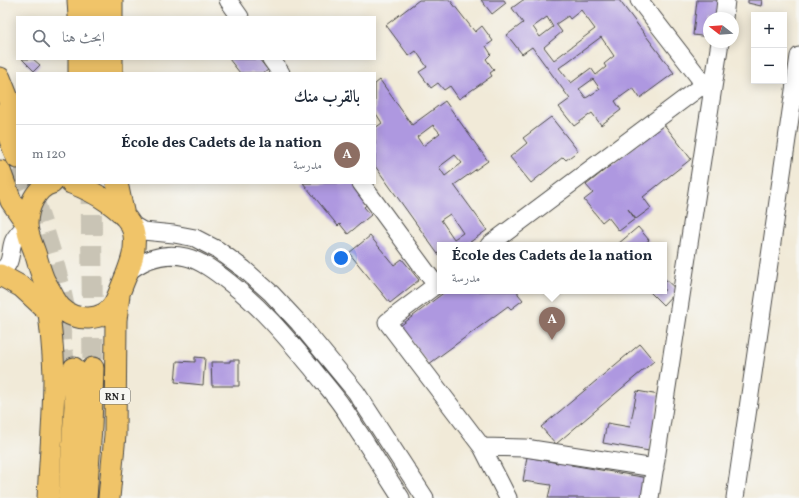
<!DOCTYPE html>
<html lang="ar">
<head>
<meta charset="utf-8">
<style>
	body { margin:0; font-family:Vollkorn,Amiri,serif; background:#f6f6f7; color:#1f2937; direction:rtl }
	.controls { position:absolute; right:12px; top:12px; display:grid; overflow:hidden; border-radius:0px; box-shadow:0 2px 10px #0003 }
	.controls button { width:36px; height:36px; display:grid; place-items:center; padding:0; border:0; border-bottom:1px solid #e0e1e3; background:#fff; color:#1f2937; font:20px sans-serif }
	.compass { position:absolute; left:703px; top:12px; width:36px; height:36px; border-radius:50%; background:#fff; box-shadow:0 2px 10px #0003; rotate:287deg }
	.you { position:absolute; left:341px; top:258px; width:14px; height:14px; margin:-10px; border:3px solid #fff; border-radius:50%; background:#1a73e8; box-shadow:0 0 0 6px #1a73e833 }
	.badge { display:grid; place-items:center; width:26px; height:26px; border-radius:50%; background:#b5179e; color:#fff; font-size:13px; font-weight:700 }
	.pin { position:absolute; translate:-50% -33px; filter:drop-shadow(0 1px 2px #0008) }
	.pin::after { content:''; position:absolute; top:21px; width:14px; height:12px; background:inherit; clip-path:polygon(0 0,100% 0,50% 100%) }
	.popup { position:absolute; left:437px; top:242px; width:230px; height:52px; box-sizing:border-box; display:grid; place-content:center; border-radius:0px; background:#fff; filter:drop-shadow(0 1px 3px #0005); font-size:13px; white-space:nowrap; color:#747a83 }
	.popup b { font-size:15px; color:#1f2937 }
	.popup::after { content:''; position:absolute; left:50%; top:100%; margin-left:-8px; border:8px solid transparent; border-top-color:#fff }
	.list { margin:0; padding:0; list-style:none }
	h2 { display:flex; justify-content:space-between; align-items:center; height:52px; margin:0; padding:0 16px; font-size:17px }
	h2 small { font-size:13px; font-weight:400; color:#747a83 }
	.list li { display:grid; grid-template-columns:26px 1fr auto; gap:12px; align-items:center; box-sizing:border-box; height:60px; padding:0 16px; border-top:1px solid #e0e1e3 }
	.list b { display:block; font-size:15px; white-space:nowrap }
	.list p { margin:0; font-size:13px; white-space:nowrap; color:#747a83 }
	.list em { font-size:13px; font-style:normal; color:#747a83 }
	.icon { flex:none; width:22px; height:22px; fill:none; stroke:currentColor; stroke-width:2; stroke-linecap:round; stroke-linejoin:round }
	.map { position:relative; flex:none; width:799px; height:498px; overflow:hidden; direction:ltr }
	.search { position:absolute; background:#fff; box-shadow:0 2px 10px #0003; left:16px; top:16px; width:360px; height:44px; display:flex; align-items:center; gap:10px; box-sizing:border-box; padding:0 14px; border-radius:0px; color:#747a83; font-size:15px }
	.panel { position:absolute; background:#fff; box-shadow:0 2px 10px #0003; left:16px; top:72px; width:360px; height:112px; border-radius:0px; direction:rtl }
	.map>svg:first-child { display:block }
</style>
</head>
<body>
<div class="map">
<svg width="799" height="498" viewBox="0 0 799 498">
	<rect width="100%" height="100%" fill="#f6f6f2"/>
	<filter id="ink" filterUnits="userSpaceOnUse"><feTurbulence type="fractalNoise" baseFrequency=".025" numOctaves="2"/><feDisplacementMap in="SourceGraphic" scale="8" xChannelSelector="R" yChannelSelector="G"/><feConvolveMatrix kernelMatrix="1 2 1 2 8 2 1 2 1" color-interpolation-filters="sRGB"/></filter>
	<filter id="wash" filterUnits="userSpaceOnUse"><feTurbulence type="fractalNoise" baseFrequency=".012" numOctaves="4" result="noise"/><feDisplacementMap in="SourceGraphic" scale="16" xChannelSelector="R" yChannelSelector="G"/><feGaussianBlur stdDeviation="0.9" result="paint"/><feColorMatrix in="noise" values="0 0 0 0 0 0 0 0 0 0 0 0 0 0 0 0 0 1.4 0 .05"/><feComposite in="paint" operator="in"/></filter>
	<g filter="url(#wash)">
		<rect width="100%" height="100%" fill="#f1ead8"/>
		<g id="blocks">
			<path fill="#ae98e0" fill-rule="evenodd" d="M419,0h31l25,32 7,-6 11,15 -7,5 5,8 -5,5 8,11 -4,3 2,3 -33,23 -9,-13 -6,4 -6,-7 -7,5 -12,-16 8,-5 -11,-16 -7,5 -23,-31z
				M481,0h23l2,3 -14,11z
				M523,0h15l1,1 1,-1h79l55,73 -34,25 -7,-10 -18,13 6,9 -20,15 -9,-12 -18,13 -15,-19 11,-8 -38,-52 -10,7 -15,-19 16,-12 -11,-15zM581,10l14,19 -41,31 -10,-13 18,-15 -6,-8 12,-8 2,3zM547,17l6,10 -13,10 -7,-10zM601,37l13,19 -10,8 2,3 -10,8 -5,-7 -20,15 -12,-15zM593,79l7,10 -14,9 -7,-9z
				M697,0h24l-3,18h-9v19l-16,-2z
				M748,0h14l-1,6 -13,-3z
				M22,59h11l7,6 -6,6z
				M229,59h30l9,11 -4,3h-24z
				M380,80l32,45 33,-24 43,60 -34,24 33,45 -21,15h-26v12l-65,-91v-38l7,-5 -7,-11v-28zM433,125l7,8 -17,13 -6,-9zM455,155l7,8 -17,13 -6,-9zM450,214l13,19 -9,6 -13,-19z
				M551,117l27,34 -12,9 -3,-3 -32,26 -21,-26 17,-14 -4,-5z
				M663,123l28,36 -48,38 8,11 -15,11 -8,-10 7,10 -16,12 -11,-14 -6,5 -18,-22 9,-7 -7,-8z
				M303,183h52l15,19 -6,5 7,8 -23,19 -8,-10 -2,2z
				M638,227l11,13 -6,5h-24l-1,-1z
				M370,236l24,29 8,-6 17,21 -29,23 -41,-50z
				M664,278l13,12 -14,15 -13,-13 1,-1h13z
				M446,291h72v3l5,6 -12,9 -3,-3 -79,58 -29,-38z
				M640,344l14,17 -98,83 -15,-17z
				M195,357l10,1 -2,27 -28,-3 2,-21 18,1z
				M230,360h9v26h-27l-1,-24h19z
				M637,391l22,4 -10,56 -46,-8 4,-20 23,4z
				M559,455l13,2 -1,8 77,13 -4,20h-96l3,-13 -28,-4 4,-24 31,6z"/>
		</g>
	</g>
	<g filter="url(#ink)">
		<use href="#blocks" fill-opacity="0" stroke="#494845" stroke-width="1"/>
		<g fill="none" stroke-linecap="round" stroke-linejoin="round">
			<path stroke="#c9c4b5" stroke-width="21" stroke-dasharray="21 10" stroke-linecap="butt" d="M12,171l15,33 6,18
				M91,183l2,185
				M35,204c13,37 24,74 31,112
				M59,320l6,48"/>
			<defs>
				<path id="minor" d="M228,0l12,17
					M639,0l72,93
					M724,18l2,-18
					M271,59l10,14
					M361,183l75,102
					M131,224l12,7 31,3 21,4 23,12 26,19 27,24 28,30 57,69 69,106
					M489,245l215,-161
					M0,271c13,-7 9,-17 13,-29 2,-6 9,-12 14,-18
					M127,273c17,-14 37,-21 59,-16 16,4 31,16 44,26 32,25 56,54 82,85 10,13 21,25 30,38 7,10 13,21 20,31 13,20 26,41 39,61
					M440,282l-53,40 95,125 26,51
					M482,447l43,1 130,20
					M650,498l70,-456
					M735,498l64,-442"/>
				<path id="major" d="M78,0l1,17
					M96,0l1,17
					M112,0v17
					M79,59v14
					M97,59v14
					M112,59v14
					M0,78l17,43
					M0,114l17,44
					M0,171l11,30 16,23
					M52,183c-16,4 -25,25 -25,41 0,9 4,18 7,26 4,11 6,22 11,32 3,5 6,10 9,16 2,3 4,7 7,10 14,14 42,14 53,-4 5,-9 8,-19 12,-28 5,-13 10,-26 8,-41 -3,-24 -43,-45 -63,-52
					M117,183l7,33
					M0,275l22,12 28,26
					M46,290c4,28 7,57 8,85 0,41 -4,82 -6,123
					M69,498l6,-92 -1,-38
					M86,498l5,-71 2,-59
					M109,498l6,-63 1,-115 3,-25"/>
			</defs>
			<use href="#minor" stroke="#494845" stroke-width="19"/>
			<use href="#major" stroke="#494845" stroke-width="23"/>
			<use href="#minor" stroke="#fff" stroke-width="17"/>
			<use href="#major" stroke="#f0c469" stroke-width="21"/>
		</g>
	</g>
	<g text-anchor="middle" stroke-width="3" stroke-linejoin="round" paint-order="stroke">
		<rect fill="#f6f6f2" stroke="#686867" stroke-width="1" x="100" y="388" width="30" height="16" rx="3"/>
		<g font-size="10" font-weight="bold" fill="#2b2b2b">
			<text x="115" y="400">RN 1</text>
		</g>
	</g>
</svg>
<div class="controls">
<button>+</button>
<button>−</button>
</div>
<svg class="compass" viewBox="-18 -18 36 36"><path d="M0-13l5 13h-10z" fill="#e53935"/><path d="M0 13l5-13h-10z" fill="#747a83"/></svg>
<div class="you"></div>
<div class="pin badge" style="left:552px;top:340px;background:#8d6e63">A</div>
<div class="popup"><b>École des Cadets de la nation</b>مدرسة</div>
<div class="search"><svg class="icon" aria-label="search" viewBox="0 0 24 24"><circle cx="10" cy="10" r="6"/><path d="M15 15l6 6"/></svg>ابحث هنا</div>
<section class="panel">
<h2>بالقرب منك<small></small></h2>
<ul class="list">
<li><span class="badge" style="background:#8d6e63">A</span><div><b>École des Cadets de la nation</b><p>مدرسة</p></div><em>120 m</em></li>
</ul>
</section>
</div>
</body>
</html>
